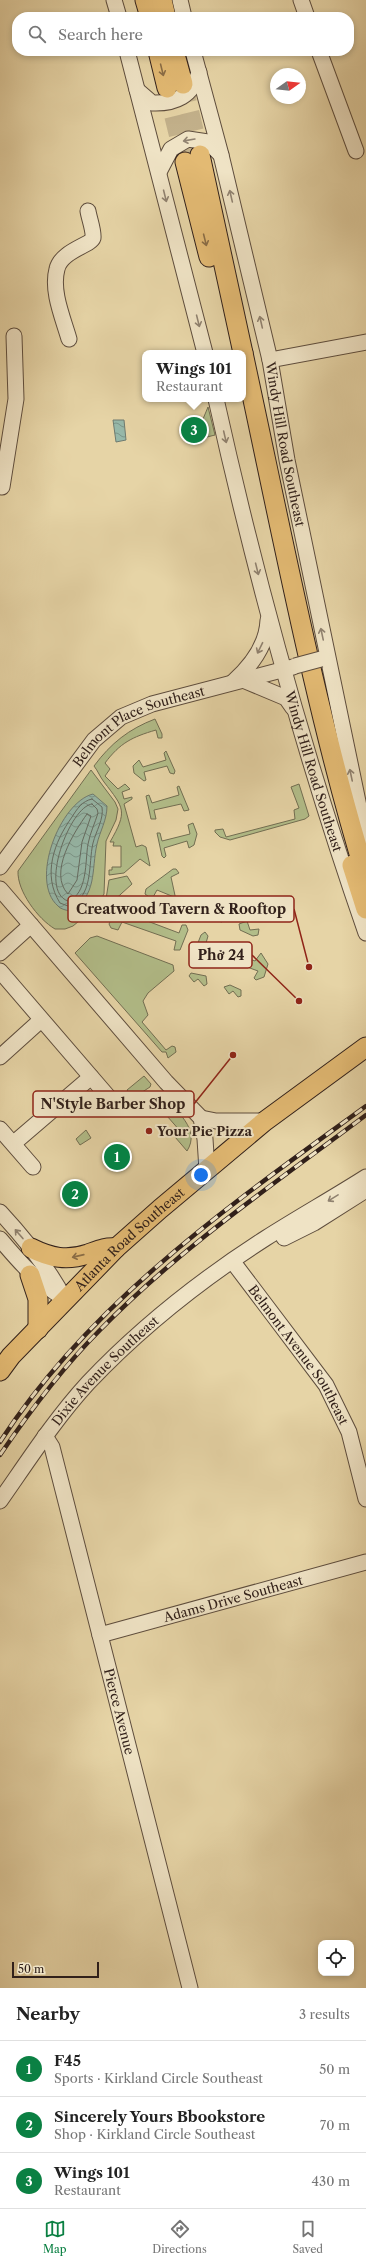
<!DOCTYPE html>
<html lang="en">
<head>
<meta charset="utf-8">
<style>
	body { margin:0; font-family:"Libre Caslon Text",serif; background:#f6f6f6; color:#222 }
	.controls { position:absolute; right:12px; bottom:12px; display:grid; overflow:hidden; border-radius:8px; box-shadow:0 2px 6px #0003 }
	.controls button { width:36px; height:36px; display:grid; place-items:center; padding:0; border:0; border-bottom:1px solid #e0e0e0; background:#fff; color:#222; font:20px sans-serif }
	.compass { position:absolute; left:270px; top:68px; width:36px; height:36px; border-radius:50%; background:#fff; box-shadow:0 2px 6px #0003; rotate:75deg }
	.scale { position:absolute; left:12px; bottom:10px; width:87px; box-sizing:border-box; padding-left:4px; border:2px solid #31201a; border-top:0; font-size:11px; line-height:14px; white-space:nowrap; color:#31201a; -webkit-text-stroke:3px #efe3c5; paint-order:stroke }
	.you { position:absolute; left:201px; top:1175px; width:14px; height:14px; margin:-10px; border:3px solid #fff; border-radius:50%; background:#1a73e8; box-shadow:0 0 0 6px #1a73e833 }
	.badge { display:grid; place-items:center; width:26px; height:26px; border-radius:50%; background:#0b8043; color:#fff; font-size:13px; font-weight:700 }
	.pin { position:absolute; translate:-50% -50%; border:2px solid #fff; box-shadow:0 1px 4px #0006 }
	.popup { position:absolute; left:142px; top:350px; width:104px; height:52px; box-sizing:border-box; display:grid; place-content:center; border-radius:8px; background:#fff; filter:drop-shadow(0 1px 3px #0005); font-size:13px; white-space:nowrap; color:#767676 }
	.popup b { font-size:15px; color:#222 }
	.popup::after { content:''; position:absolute; left:50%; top:100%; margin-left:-8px; border:8px solid transparent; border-top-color:#fff }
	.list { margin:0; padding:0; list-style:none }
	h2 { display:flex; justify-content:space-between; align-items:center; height:52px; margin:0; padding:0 16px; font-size:17px }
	h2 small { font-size:13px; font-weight:400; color:#767676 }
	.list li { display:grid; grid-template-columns:26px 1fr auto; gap:12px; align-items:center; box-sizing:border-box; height:56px; padding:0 16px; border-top:1px solid #e0e0e0 }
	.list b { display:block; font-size:15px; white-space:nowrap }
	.list p { margin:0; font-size:13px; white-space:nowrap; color:#767676 }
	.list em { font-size:13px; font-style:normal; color:#767676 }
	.icon { flex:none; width:22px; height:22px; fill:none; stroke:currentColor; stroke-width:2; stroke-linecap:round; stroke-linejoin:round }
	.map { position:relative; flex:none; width:366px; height:1988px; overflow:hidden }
	.search { position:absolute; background:#fff; box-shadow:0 2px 6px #0003; left:12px; right:12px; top:12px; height:44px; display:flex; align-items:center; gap:10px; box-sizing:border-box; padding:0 14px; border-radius:16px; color:#767676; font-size:15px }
	.sheet { height:220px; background:#fff }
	nav { display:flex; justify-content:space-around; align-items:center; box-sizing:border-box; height:56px; border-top:1px solid #e0e0e0; background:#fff; font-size:11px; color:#767676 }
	nav a { display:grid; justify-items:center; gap:2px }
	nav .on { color:#0b8043 }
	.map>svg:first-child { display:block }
</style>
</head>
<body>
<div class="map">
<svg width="366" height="1988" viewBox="0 0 366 1988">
	<defs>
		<pattern id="water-waves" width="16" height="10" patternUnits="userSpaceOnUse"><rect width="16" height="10" fill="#96b8a9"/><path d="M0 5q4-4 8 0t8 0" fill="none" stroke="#7b9589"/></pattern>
	</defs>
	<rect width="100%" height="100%" fill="#e6d4a6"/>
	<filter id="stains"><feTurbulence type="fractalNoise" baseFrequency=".005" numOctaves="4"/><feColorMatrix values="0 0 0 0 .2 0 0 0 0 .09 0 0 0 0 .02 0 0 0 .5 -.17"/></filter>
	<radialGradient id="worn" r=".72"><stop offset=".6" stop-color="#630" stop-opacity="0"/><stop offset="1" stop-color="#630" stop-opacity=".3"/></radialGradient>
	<path fill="#b2bd89" stroke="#726e52" d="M208,407l7,28 -8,2 -4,-18z
		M155,719l7,15v4h-4l-2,-8c-24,7 -36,13 -51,33l5,6 -5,7 13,13 7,-5 5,5 -8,3 2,7 8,-2v2l-8,5 12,43 6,-2 4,2 4,19 -10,-7 -16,14 -15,2v-5h3v-3h9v-21h-8l1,-4h-4c18,-31 14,-34 -6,-60 -4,-5 -6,-11 -10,-16 17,-23 35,-37 61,-47z
		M166,751l9,20 -1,3 -4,-1 -3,-7 -23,6 2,8 -2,1 -10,-8 -1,-7 6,-6 4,7 23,-7 -2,-7z
		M91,770l24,32 3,7 -2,11 -10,21 -2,53 -8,13 -23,19 -8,3h-10c-17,-10 -38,-38 -37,-58z
		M299,784l10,32 -4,3 -75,21 -10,-3 -5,-5v-2l8,-1 3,8 69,-18 -1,-9 5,-2 -8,-21z
		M179,786l10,24 -5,1 -3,-7 -27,6 2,9h-5l-5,-23 3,-1 3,8 27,-8 -2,-8z
		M193,823l4,11 -3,11 -5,3 -2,-7 -23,7 2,8 -2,2 -2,-2 -5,-23h3l2,8 28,-7 -2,-9z
		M173,869h3l3,4 -8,4 5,23h10l1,6 -3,3 -12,-3 2,-9 -17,-7 -5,9 -7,-5 1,-5z
		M127,876l5,8 -22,20 -4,-5 3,-19z
		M130,905l7,3 -3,8 45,17 3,-8h4l2,5 -8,20h-6l2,-9 -54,-19 -4,8 -7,-2 -2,-4 2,-4z
		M212,910l1,5 9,-2v9l-17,-4 -1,-6z
		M247,921l3,9 9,-1 -1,6 -5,1 -13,-6 -1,-6z
		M205,932l3,4 -2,7 49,18 6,-8 7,11 -4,13 -8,3 -2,-2 4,-7 -55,-20 -3,7 -4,1 -2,-6 7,-18z
		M97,936l76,29 1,6 -26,22 -5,8 5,14 -6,7 24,28 6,-4 3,1 1,5 -8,6 -2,-6h-4l-87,-99 15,-15z
		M191,973l15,3 1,8 -3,2 -6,-7 -4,3 -5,-6z
		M230,985l11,5v6l-3,1 -5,-6 -4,3 -5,-7z
		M144,1076l7,8 -1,3 -17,11 -6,-8z
		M163,1096c13,15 38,33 24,55l-12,-14 6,-5 -21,-24 -11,9 -4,-9z
		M86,1130l5,8 -11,7 -4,-6z"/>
	<path fill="url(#water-waves)" stroke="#6e7b70" d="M113,420h11l2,20 -10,2z
		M93,794l14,12c0,14 -7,25 -10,38 -6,26 1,53 -28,67 -3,-1 -9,-2 -11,-5 -29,-25 2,-104 35,-112z"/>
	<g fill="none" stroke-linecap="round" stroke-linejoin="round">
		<path stroke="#646c62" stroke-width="1" d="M92,799l10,8c2,12 -6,24 -9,36 -5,21 1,55 -25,63l-8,-3c-18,-28 -6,-61 12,-86 5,-8 10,-16 20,-18z
			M92,804l5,5 1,4c-3,10 -8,20 -10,31 -3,17 0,50 -20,57 -30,-10 2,-95 24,-97z
			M87,814l4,2 -9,26 -5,38 -9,14c-20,-21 6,-62 19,-80z"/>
		<path stroke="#c2b08a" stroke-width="19" stroke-dasharray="19 10" stroke-linecap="butt" d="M183,84l17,71
			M167,88l18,74"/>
		<defs>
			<g id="minor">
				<path d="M114,0l5,17"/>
				<path d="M180,0l4,17"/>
				<path d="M301,0l6,17"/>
				<path d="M127,51l78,302"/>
				<path id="s1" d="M193,51l28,104 49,205 17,100 79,380"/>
				<path d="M319,51l37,100"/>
				<path d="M137,90l15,13c23,1 41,-7 47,-31"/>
				<path d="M159,172l12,-23 17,-10 20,3 13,13"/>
				<path d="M69,339c-6,-21 -18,-48 -12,-70 4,-18 34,-24 36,-31 1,-7 -4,-20 -5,-27"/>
				<path d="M270,360l96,-18"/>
				<path id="s2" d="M216,399c40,180 89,359 150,534"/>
				<path d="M2,487l14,-88 -2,-63"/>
				<path d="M243,680l43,18 7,10"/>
				<path d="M233,682c19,-17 34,-37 35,-62"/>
				<path id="s3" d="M0,867l94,-127 27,-23 31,-13 141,-37"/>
				<path d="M0,889l166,193 35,36 4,21 2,31"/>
				<path d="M0,953l31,-28"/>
				<path d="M0,971l111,129"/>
				<path d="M0,1057l41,-37"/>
				<path d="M201,1118l15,3h49"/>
				<path d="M0,1129l33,38"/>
				<path d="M14,1143l77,-66"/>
				<path d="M0,1212c25,27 48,55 65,88"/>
				<path d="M284,1238l30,-15 52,-33"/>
				<path d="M0,1239c21,25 37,43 65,60"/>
				<path id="s4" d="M233,1262l93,123 23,47 17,67"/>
				<path id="s5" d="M45,1436l7,11 138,541"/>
				<path id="s6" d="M0,1501c28,-40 55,-82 88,-118 53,-56 114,-104 178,-145 33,-21 67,-40 100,-61"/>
				<path id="s7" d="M100,1635l266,-73"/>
			</g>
			<g id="major">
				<path d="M145,0l5,17"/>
				<path d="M162,0l4,17"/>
				<path d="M158,51l9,37"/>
				<path d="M174,51l9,33"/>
				<path d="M200,155l43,198"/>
				<path d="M185,162l24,95"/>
				<path d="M243,353c38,175 71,353 123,524"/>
				<path d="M352,865l14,44"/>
				<path d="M31,1248c20,10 36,13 57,6 11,-4 17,-7 28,-6"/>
				<path d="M30,1275l8,24v30"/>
				<path id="s8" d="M0,1371l11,-15 105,-108 44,-39 105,-88 101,-74"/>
			</g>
		</defs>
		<use href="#minor" stroke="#5e4d3d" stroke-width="17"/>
		<use href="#major" stroke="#31201a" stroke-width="21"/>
		<use href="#minor" stroke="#efe3c5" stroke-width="15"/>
		<use href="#major" stroke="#e3ba73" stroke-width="19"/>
		<defs>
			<path id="rail" d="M0,1442c91,-141 233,-239 366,-336
				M0,1455c30,-44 62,-87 100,-125 80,-82 175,-147 266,-215"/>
		</defs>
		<use href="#rail" stroke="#31201a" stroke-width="4.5"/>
		<use href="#rail" stroke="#efe3c5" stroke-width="3" stroke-dasharray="9" stroke-linecap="butt"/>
		<defs>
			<path id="minor-bridge" d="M295,666l26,-7"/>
		</defs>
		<use href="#minor-bridge" stroke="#5e4d3d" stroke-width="17" stroke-linecap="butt"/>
		<use href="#minor-bridge" stroke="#efe3c5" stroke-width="15"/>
	</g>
	<defs><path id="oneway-shaft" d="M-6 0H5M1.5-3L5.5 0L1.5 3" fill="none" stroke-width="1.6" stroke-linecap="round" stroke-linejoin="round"/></defs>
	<g stroke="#8a6d46">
		<use href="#oneway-shaft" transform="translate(162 70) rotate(76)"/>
		<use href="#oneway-shaft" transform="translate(205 240) rotate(76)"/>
		<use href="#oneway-shaft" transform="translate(78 1256) rotate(167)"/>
	</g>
	<g stroke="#908270">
		<use href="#oneway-shaft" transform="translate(189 140) rotate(170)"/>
		<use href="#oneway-shaft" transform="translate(165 196) rotate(76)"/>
		<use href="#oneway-shaft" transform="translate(231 196) rotate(-103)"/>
		<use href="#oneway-shaft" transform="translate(198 321) rotate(76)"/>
		<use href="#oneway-shaft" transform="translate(261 322) rotate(-103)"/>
		<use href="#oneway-shaft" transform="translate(225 437) rotate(77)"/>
		<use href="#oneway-shaft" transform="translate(257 569) rotate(76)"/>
		<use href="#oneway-shaft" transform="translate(322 634) rotate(-102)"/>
		<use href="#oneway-shaft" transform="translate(260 648) rotate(116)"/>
		<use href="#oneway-shaft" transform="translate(351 775) rotate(-102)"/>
		<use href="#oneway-shaft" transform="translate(333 1198) rotate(148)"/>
		<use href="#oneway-shaft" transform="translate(19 1234) rotate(-131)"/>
	</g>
	<circle fill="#8f2418" stroke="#efe3c5" stroke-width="1.5" cx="149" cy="1131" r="4"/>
	<g text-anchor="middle" stroke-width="4" stroke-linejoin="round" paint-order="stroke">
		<g font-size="13" fill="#31201a" stroke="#efe3c5">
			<text dy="5" stroke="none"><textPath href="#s1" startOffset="404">Windy Hill Road Southeast</textPath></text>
			<text dy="5" stroke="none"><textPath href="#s3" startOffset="204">Belmont Place Southeast</textPath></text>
			<text dy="5" stroke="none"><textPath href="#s2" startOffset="385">Windy Hill Road Southeast</textPath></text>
			<text dy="5" stroke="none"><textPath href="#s8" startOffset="185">Atlanta Road Southeast</textPath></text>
			<text dy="5" stroke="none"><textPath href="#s4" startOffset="114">Belmont Avenue Southeast</textPath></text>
			<text dy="5" stroke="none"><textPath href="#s6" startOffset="168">Dixie Avenue Southeast</textPath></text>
			<text dy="5" stroke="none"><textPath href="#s7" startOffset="138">Adams Drive Southeast</textPath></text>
			<text dy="5" stroke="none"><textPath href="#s5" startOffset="286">Pierce Avenue</textPath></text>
		</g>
		<g font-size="13" font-weight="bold" fill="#31201a" stroke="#efe3c5" text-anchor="start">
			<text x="157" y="1136">Your Pie Pizza</text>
		</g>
	</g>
	<path fill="none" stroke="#8f2418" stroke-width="1.5" d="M309 967L294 909M299 1001L252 955M233 1055L194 1104"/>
	<g fill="#8f2418" stroke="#efe3c5" stroke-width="1.5">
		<circle cx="309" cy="967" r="4"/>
		<circle cx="299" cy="1001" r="4"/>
		<circle cx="233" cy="1055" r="4"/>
	</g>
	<g fill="#efe3c5" stroke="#8f2418" stroke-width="1.5">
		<rect x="68" y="896" width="226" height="26" rx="4"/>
		<rect x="189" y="942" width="63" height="26" rx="4"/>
		<rect x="33" y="1091" width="161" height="26" rx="4"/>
	</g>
	<g font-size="14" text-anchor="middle" font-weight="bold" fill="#31201a">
		<text x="181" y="914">Creatwood Tavern &amp; Rooftop</text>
		<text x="221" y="960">Phở 24</text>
		<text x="113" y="1109">N'Style Barber Shop</text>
	</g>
	<rect width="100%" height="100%" filter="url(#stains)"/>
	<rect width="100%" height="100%" fill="url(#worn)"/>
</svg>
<div class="controls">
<button><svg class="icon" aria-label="locate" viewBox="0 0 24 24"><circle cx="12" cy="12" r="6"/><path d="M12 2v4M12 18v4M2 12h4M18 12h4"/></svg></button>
</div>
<svg class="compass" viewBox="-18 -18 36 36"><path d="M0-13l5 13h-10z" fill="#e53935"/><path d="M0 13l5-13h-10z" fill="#767676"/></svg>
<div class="scale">50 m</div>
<div class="you"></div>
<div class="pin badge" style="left:117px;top:1157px">1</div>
<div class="pin badge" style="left:75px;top:1194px">2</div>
<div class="pin badge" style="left:194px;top:430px">3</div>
<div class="popup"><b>Wings 101</b>Restaurant</div>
<div class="search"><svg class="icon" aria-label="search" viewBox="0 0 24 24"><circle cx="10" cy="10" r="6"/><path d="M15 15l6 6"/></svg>Search here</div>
</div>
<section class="sheet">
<h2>Nearby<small>3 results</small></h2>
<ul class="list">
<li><span class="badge">1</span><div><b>F45</b><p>Sports · Kirkland Circle Southeast</p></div><em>50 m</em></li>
<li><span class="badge">2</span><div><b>Sincerely Yours Bbookstore</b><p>Shop · Kirkland Circle Southeast</p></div><em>70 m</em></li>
<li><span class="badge">3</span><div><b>Wings 101</b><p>Restaurant</p></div><em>430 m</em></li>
</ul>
</section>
<nav>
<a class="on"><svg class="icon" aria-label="map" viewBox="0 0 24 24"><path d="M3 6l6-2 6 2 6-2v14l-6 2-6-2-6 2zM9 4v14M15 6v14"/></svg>Map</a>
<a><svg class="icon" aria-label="directions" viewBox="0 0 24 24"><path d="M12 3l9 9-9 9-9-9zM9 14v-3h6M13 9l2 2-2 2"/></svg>Directions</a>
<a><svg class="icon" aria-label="saved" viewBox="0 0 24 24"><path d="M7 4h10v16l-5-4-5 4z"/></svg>Saved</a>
</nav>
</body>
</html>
